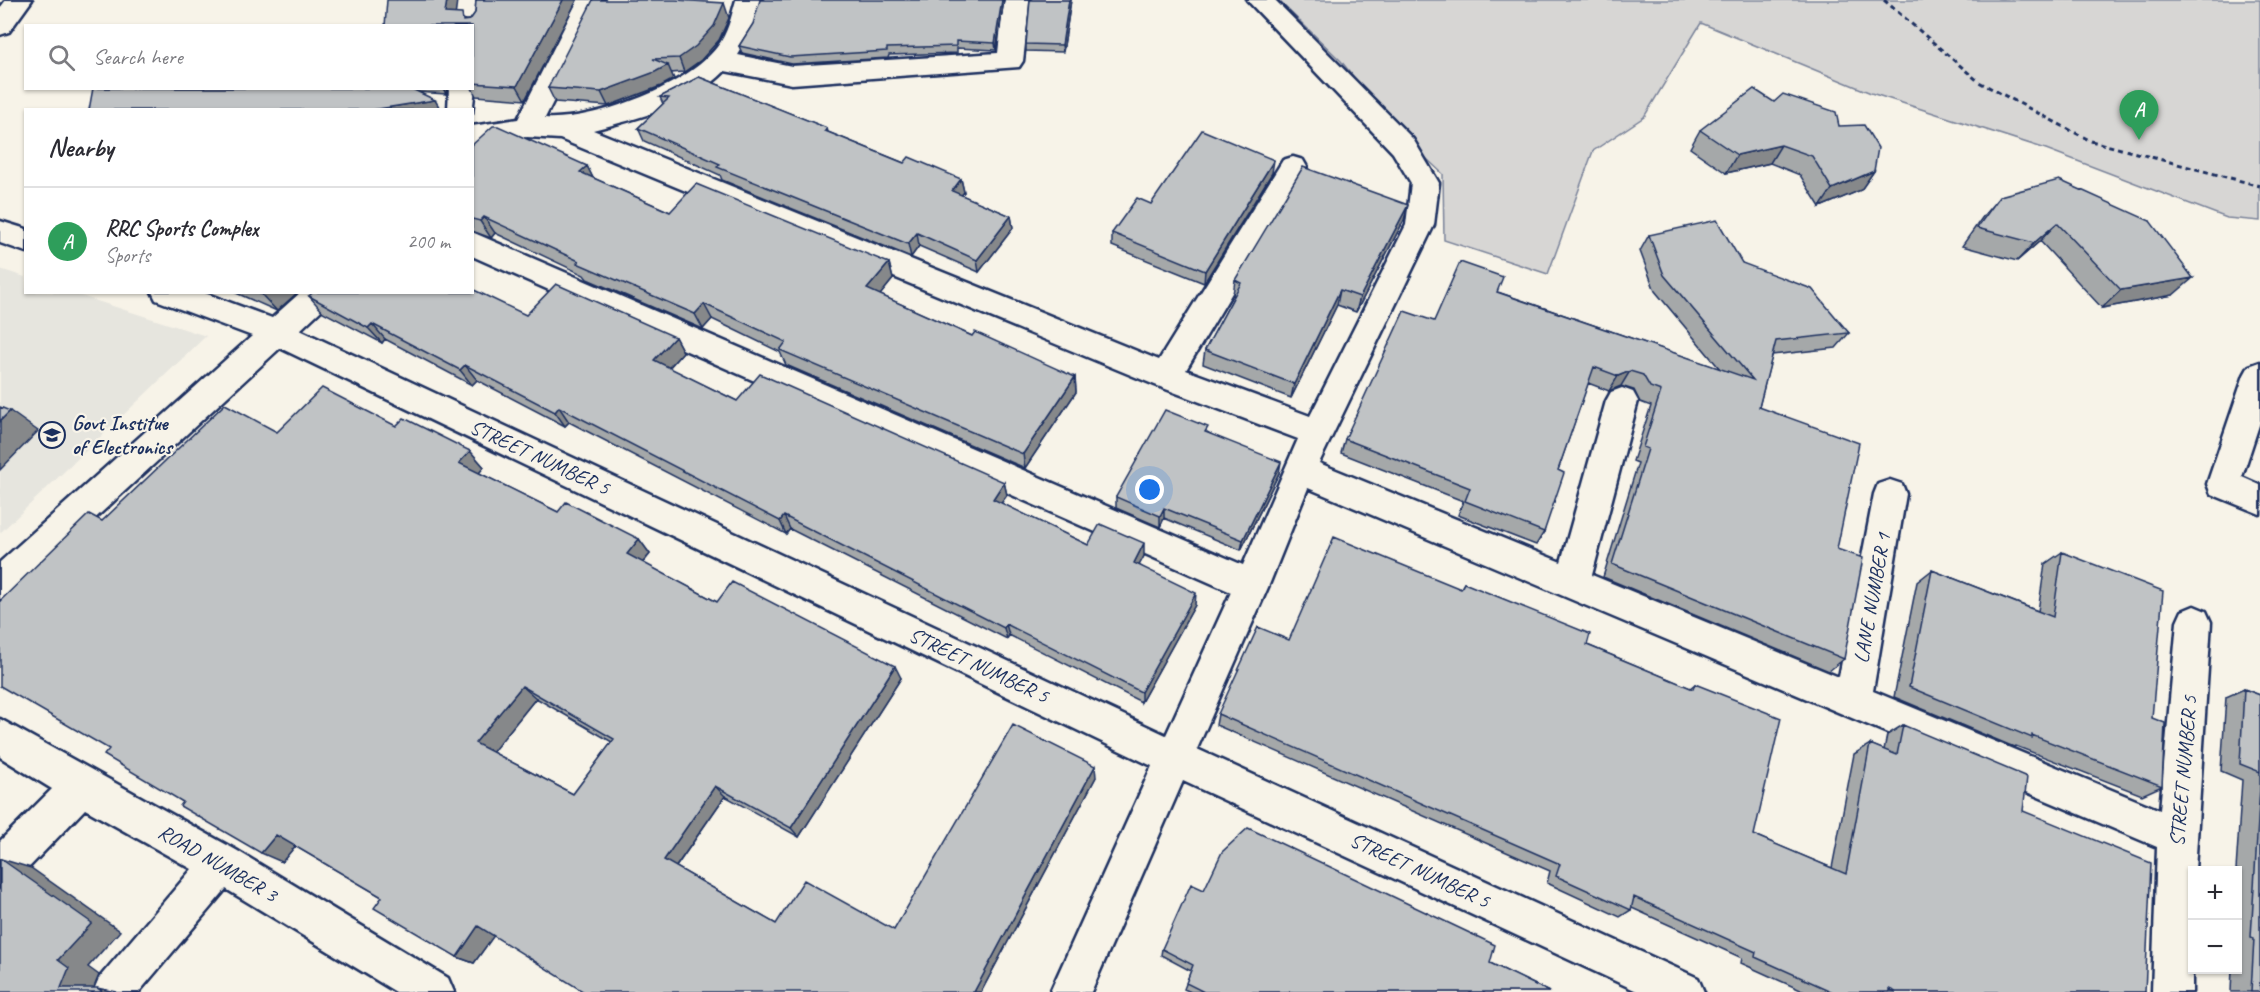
<!DOCTYPE html>
<html lang="en">
<head>
<meta charset="utf-8">
<style>
	body { margin:0; font-family:Caveat,sans-serif; background:#f7f7f7; color:#2b2b33 }
	.controls { position:absolute; right:18px; bottom:18px; display:grid; overflow:hidden; border-radius:0px; box-shadow:0 2px 4px #0004 }
	.controls button { width:54px; height:54px; display:grid; place-items:center; padding:0; border:0; border-bottom:2px solid #e1e1e2; background:#fff; color:#2b2b33; font:30px sans-serif }
	.you { position:absolute; left:1150px; top:490px; width:21px; height:21px; margin:-15px; border:4px solid #fff; border-radius:50%; background:#1a73e8; box-shadow:0 0 0 9px #1a73e833 }
	.badge { display:grid; place-items:center; width:39px; height:39px; border-radius:50%; background:#d93025; color:#fff; font-size:20px; font-weight:700 }
	.pin { position:absolute; translate:-50% -50px; filter:drop-shadow(0 2px 3px #0008) }
	.pin::after { content:''; position:absolute; top:32px; width:21px; height:18px; background:inherit; clip-path:polygon(0 0,100% 0,50% 100%) }
	.list { margin:0; padding:0; list-style:none }
	h2 { display:flex; justify-content:space-between; align-items:center; height:78px; margin:0; padding:0 24px; font-size:26px }
	h2 small { font-size:20px; font-weight:400; color:#7c7c81 }
	.list li { display:grid; grid-template-columns:39px 1fr auto; gap:18px; align-items:center; box-sizing:border-box; height:108px; padding:0 24px; border-top:2px solid #e1e1e2 }
	.list b { display:block; font-size:22px; white-space:nowrap }
	.list p { margin:0; font-size:20px; white-space:nowrap; color:#7c7c81 }
	.list em { font-size:20px; font-style:normal; color:#7c7c81 }
	.icon { flex:none; width:33px; height:33px; fill:none; stroke:currentColor; stroke-width:2; stroke-linecap:round; stroke-linejoin:round }
	.map { position:relative; flex:none; width:2260px; height:992px; overflow:hidden }
	.search { position:absolute; background:#fff; box-shadow:0 2px 4px #0004; left:24px; top:24px; width:450px; height:66px; display:flex; align-items:center; gap:15px; box-sizing:border-box; padding:0 21px; border-radius:0px; color:#7c7c81; font-size:22px }
	.panel { position:absolute; background:#fff; box-shadow:0 2px 4px #0004; left:24px; top:108px; width:450px; height:186px; border-radius:0px }
	.map>svg:first-child { display:block }
</style>
</head>
<body>
<div class="map">
<svg width="2260" height="992" viewBox="0 0 2260 992">
	<rect width="100%" height="100%" fill="#f7f3e8"/>
	<filter id="ink" filterUnits="userSpaceOnUse"><feTurbulence type="fractalNoise" baseFrequency=".0167" numOctaves="2"/><feDisplacementMap in="SourceGraphic" scale="12" xChannelSelector="R" yChannelSelector="G"/><feConvolveMatrix kernelMatrix="1 2 1 2 8 2 1 2 1" color-interpolation-filters="sRGB"/></filter>
	<g filter="url(#ink)">
		<path fill="#e6e5de" d="M0,269l25,8 1,15 46,1 134,43 -206,197z"/>
		<path fill="#d7d6d4" stroke="#798299" stroke-width="1.5" d="M1278,0h982v221l-33,-3 -181,-69 -175,-56 -170,-70 -57,94 -51,34 -45,123 -104,-34 -1,-66 -46,-43 -56,-70z"/>
		<g fill="none" stroke-linecap="round" stroke-linejoin="round">
			<defs>
				<path id="minor" d="M6,0h26l-23,32 -9,3v-27z
					M457,0h26l-2,26 -4,6 -5,1v-7h-17z
					M578,0h26l-59,118c48,3 142,-31 172,-71 11,-14 14,-30 19,-47h26l-9,31 -15,24 54,11 206,-13 6,-53h26l-7,61 -4,6 -227,17 -67,-13c-34,35 -86,47 -132,59l566,230 124,-200 10,-3 10,3 4,7 -121,203 124,46 96,-191 5,-42 -18,-30 -146,-153h28l138,139 26,44 -5,42 -115,238 242,99 45,-161 5,-9 11,-4 11,4 5,9 -46,174 247,102 35,-183 4,-10 12,-4 12,4 4,10 -33,197 287,119 17,-188 5,-11 12,-5 12,5 5,11 -16,248h-3v122h-40l5,-145 -849,-359 -39,97 -72,164 501,229 6,14h-65l-456,-211 -92,211h-41l102,-226 -872,-418 -268,247 -12,4v-37l252,-226 -96,-36 -4,-8h50l70,26 29,-26h35l-4,8 -32,30 866,405 65,-143 -759,-336v-24l771,333 55,-126 -143,-54 -595,-246 -33,-2 -55,9v-20l46,-7z
					M472,83l3,5 -3,25v-3h-24l1,-22h23z
					M0,221l26,8v23l-26,-9z
					M2260,362v60l-18,55 18,8v29l-49,-20 -4,-10 37,-109 5,-9z
					M0,719l236,131 212,128 6,14h-58l-170,-103 -87,103h-46l6,-14 93,-109 -107,-60 -71,74 -14,5v-47l52,-52 -52,-32z"/>
			</defs>
			<use href="#minor" stroke="#1b2f5e" stroke-width="5"/>
			<path stroke="#1b2f5e" stroke-width="3" stroke-dasharray="5 4" stroke-linecap="butt" d="M1884,0l95,82 112,59 169,45"/>
			<use href="#minor" fill="#f7f3e8" fill-rule="evenodd"/>
		</g>
		<path fill="#a5a8a9" stroke="#1b2f5e" stroke-width="1.5" fill-rule="evenodd" d="M476,0l49,100 -49,-4 -4,-8v-62l-17,-12 10,6h5l5,-7z
			M1004,0l-8,50 -39,-2v5l-68,2 -1,3 -96,6 -50,-11 -3,-7 14,-22z
			M1030,0h41l-8,52 -37,-1v-7z
			M729,18l-10,22 -18,20 -17,12 -13,1 3,6 -13,7 -53,20 -53,-4 -7,-14z
			M699,77l128,51 1,4 76,31 57,16 3,13 -3,3 50,21 2,12 -34,44 -60,-26 -8,11 -189,-77 -2,-5 -76,-34 -6,-13 25,-24 -3,-7z
			M93,88h354l-1,6 -29,-2z
			M1774,102l65,24 35,45 -13,19 -41,17 -20,-32 -30,-12 -44,10 -36,-25 10,-18z
			M472,145l115,21 6,12 77,34 219,51 4,16 -13,16 92,41 103,41 1,15 -51,76 -239,-103 -6,-13 -68,-33 -9,10 -116,-50 -3,-4 -89,-42 -4,5 -19,-7z
			M1272,173l-68,110 -92,-37v-13l39,-29z
			M2000,196l150,25 23,74 -71,13 -62,-67 -23,20 -55,-15 22,-31z
			M1404,220l-48,92 -19,-7 -46,93 -88,-34 2,-14 29,-54 -1,-1 2,-15z
			M1649,235l93,28 107,70 -13,15 -64,7 -13,52 78,142 7,110 -15,12 -226,-94 35,-114 -5,-2 18,-55 -11,-4 -6,-12 -13,-4 -12,5 -21,-8 -30,87 -14,62 -8,13 -78,-30 5,-14 -122,-48 4,-14 89,-118 64,-29 222,77 -65,-78 -15,-40z
			M234,292h64l-21,19z
			M309,296l217,19 149,22 8,15 -14,16 68,33 267,81 3,13 -6,8 87,42 56,11 -5,9 56,40 -54,97 -132,-67 -2,4 -217,-110 -4,5 -217,-112 -4,4 -88,-46 -5,5 -87,-46 -3,4 -59,-31z
			M396,426l74,25 14,16 -5,6 79,39 81,27 11,15 -7,9 74,39 184,76 -102,159 -74,-41 -49,71 100,57 118,6 202,-153 -115,215 -488,-56 -19,27 -17,-6 -75,-60 -87,-51 -13,16 -99,-60 -74,-53 -7,-228 175,-89zM536,698l76,44 -39,52 -81,-42z
			M1207,432l72,41 -38,77 -77,-32 -4,9 -44,-19v-11z
			M2062,552l90,166 10,68 -20,9 -126,-49 -2,1 -120,-50 23,-115 15,-12 106,41 7,-47z
			M1464,583l123,62 103,43 5,-4 59,151 78,33 22,-114 16,-10 14,6 3,-15 16,-10 120,86 122,181h-340l-64,-29 1,-5 -110,-50 -1,2 -11,7 -73,-34 3,-12 -334,-146 2,-11 71,-74 172,-52z
			M2244,689l16,6v297h-29l1,-23h6v-99h-2l6,-90 -21,-9 5,-74z
			M1204,890l286,73 60,29h-359l-7,-3 7,-18 -30,-16 1,-6z"/>
		<path fill="#86888a" stroke="#1b2f5e" stroke-width="1.5" d="M447,0h10l-3,26 -9,-13z
			M563,0h14l-52,100 -8,-14z
			M1002,0h2l-8,50 -1,-7z
			M1069,0h2l-8,52 -1,-7z
			M724,3l5,15 -10,22 -18,20 -17,12 -5,-14z
			M668,65l6,14 -13,7 -53,20 -7,-14z
			M443,88h4l-1,6z
			M435,100l6,10h-69z
			M1781,145l-11,18 -44,10 11,-18z
			M1274,160l-2,13 -68,110 1,-12z
			M587,166l8,16 -15,-10z
			M1874,171l-13,19 -41,17 12,-18z
			M961,179l3,13 -10,12 -2,-13z
			M1408,205l-4,15 -48,92 4,-15z
			M1011,216l2,12 -34,44 -2,-12z
			M484,217l11,16 -4,5 -11,-17z
			M2057,223l-17,18 -23,20 17,-18z
			M917,233l2,13 -8,11 -3,-13z
			M889,263l4,16 -21,26 -5,-16z
			M2193,278l-20,17 -71,13 19,-18z
			M1340,290l-3,15 -46,93 3,-14z
			M265,292h33l-21,19 -15,-16z
			M704,304l8,15 -9,10 -8,-15z
			M372,324l13,15 -3,4 -14,-15z
			M675,337l8,15 -21,23 -8,-15z
			M465,365l12,15 -5,5 -12,-15z
			M1630,371l-9,15 -12,5 9,-15z
			M1075,377l1,15 -51,76 -2,-14z
			M559,407l10,15 -4,4 -10,-14z
			M10,411l28,20 -38,39v-49z
			M470,451l14,16 -10,12 -15,-16z
			M1281,462l-2,11 -38,77 2,-10z
			M1004,482l3,13 -12,17 -2,-13z
			M1164,508v10l-4,9v-11z
			M784,516l6,13 -4,5 -6,-13z
			M639,539l11,15 -12,14 -11,-14z
			M1144,543v13l-10,19v-12z
			M1196,593l-1,12 -54,97v-10z
			M1006,624l3,11 -2,4 -3,-11z
			M895,666l6,12 -102,159 -8,-9z
			M522,686l14,12 -45,56 -16,-11z
			M1095,766l1,11 -115,215h-7z
			M715,786l10,10 -50,72 -11,-8z
			M276,835l21,9 -15,18 -21,-9z
			M1,859l30,9 89,63 -32,36 11,8 -7,17 -31,-4 -3,-28z
			M478,926l17,8 -21,29 -17,-6z
			M97,988l19,4h-13z"/>
		<path fill="#c0c3c5" stroke="#1b2f5e" stroke-width="1.5" fill-rule="evenodd" d="M387,0h60l-2,13 17,1 1,7 7,-1 5,-7 1,-13h87l-46,86 -45,-3v-57h-87z
			M593,0h83l48,3 -10,23 -18,20 -17,12 -26,1 15,6 -13,7 -54,20 -53,-4z
			M760,0h242l-7,43 -39,-2v5l-69,2v3l-97,6 -51,-11 14,-22z
			M1030,0h39l-7,45 -36,-1z
			M699,77l128,51 -2,3 79,32 5,-6 52,22 -9,12 59,25 -34,44 -60,-27 -9,11 -191,-77 3,-3 -82,-36 31,-30 -9,-1z
			M93,88h317l25,12 -63,10h-283z
			M1754,89l20,13 9,-8 53,18 3,14 25,-1 14,23 -4,23 -42,18 -20,-33 -31,-11 -44,10 -37,-25z
			M493,126h5l89,40 -7,6 90,40 26,-28 193,79 -22,26 105,47 3,-4 100,45 -52,77 -243,-104 6,-8 -82,-38 -9,10 -118,-51 2,-2 -95,-44 -4,4 -8,-2v-74z
			M1202,130l72,30 -69,111 -93,-38 25,-35 14,6z
			M1303,167l105,38 -48,92 -20,-7 -46,94 -89,-34 36,-67 -6,-3z
			M2059,180l91,41 43,57 -72,12 -64,-67 -23,20 -57,-15 23,-32z
			M1717,220l25,43 70,26 37,44 -73,8 -17,66 100,36 -22,106 26,9 -19,101 -232,-95 36,-115 -5,-2 18,-56 -11,-4 -7,-12 -13,-4 -12,5 -24,-9 -36,103 6,3 -20,59 -79,-31 5,-13 -125,-49 59,-128 30,10 26,-59 43,15 -6,15 256,88 -89,-105 -15,-40z
			M556,284l119,53 -21,23 83,41 23,-27 244,108 -11,17 95,46 12,-21 44,19 -10,20 62,30 -55,99 -135,-68 -2,4 -220,-112 -4,5 -221,-114 -4,5 -90,-47 -5,5 -88,-46 -4,4 -59,-32 4,-4h159v-3l54,26z
			M256,292h9l-3,3z
			M322,388l74,38 8,-8 66,33 -11,12 99,49 8,-10 73,37 -12,15 90,48 15,-20 163,84 -104,162 -76,-42 -51,74 112,64 28,-44 90,50 119,-205 82,41 -121,226h-390l-106,-66 -21,31 -83,-49 8,-11 -106,-62 -15,18 -81,-47 3,-4 -79,-47 5,-6 -109,-63v-85l89,-87 13,7 123,-117 52,28zM522,686l92,53 -41,55 -98,-51z
			M0,407l10,4 -10,10z
			M1165,410l43,17 -3,5 76,30 -38,78 -79,-32 -4,8 -44,-19z
			M1334,537l127,52 3,-6 126,51 -3,11 106,44 2,-5 86,34 -27,117 92,39 24,-130 27,11 6,-30 124,52 -4,34 128,52 -6,129h-249l-7,-3v3h-56l-78,-35 1,-5 -122,-55 -3,13 -75,-34 4,-12 -342,-150 40,-87 31,13z
			M2062,552l101,39 -11,127 13,5 -3,63 -130,-51v3l-123,-51 23,-117 121,47z
			M2244,689l16,6v77l-20,-8z
			M2260,787v205h-9l3,-54 -3,-1z
			M1248,828l247,117 -5,18 60,29h-346l-18,-9 7,-18 -31,-16 29,-65 13,6 18,-38z
			M1,859l91,64 -34,37 11,8 -8,20h36l6,4h-103v-132z"/>
	</g>
	<defs>
		<symbol id="university-ring" viewBox="-11 -11 22 22"><circle r="9.5" fill="#f7f3e8" stroke="#1b2f5e" stroke-width="1.5"/><path d="M0-5L7-2L0 1L-7-2ZM-4 1L0 2.5L4 1V4Q0 6-4 4Z" fill="#1b2f5e"/></symbol>
	</defs>
	<g fill-rule="evenodd">
		<use href="#university-ring" x="37" y="420" width="30" height="30"/>
	</g>
	<g text-anchor="middle" stroke-width="4.5" stroke-linejoin="round" paint-order="stroke">
		<g font-size="21" font-weight="bold" fill="#1b2f5e" stroke="#f7f3e8" text-anchor="start">
			<text x="72" y="430">Govt Institue<tspan x="72" dy="24">of Electronics</tspan></text>
		</g>
		<g font-size="21" fill="#1b2f5e" stroke="#f7f3e8">
			<text transform="translate(540 457) rotate(25)" y="7">STREET NUMBER 5</text>
			<text transform="translate(1872 598) rotate(-80)" y="7">LANE NUMBER 1</text>
			<text transform="translate(979 665) rotate(25)" y="7">STREET NUMBER 5</text>
			<text transform="translate(2183 771) rotate(-85)" y="7">STREET NUMBER 5</text>
			<text transform="translate(218 863) rotate(30)" y="7">ROAD NUMBER 3</text>
			<text transform="translate(1420 870) rotate(25)" y="7">STREET NUMBER 5</text>
		</g>
	</g>
</svg>
<div class="controls">
<button>+</button>
<button>−</button>
</div>
<div class="you"></div>
<div class="pin badge" style="left:2139px;top:140px;background:#2e9e5b">A</div>
<div class="search"><svg class="icon" aria-label="search" viewBox="0 0 24 24"><circle cx="10" cy="10" r="6"/><path d="M15 15l6 6"/></svg>Search here</div>
<section class="panel">
<h2>Nearby<small></small></h2>
<ul class="list">
<li><span class="badge" style="background:#2e9e5b">A</span><div><b>RRC Sports Complex</b><p>Sports</p></div><em>200 m</em></li>
</ul>
</section>
</div>
</body>
</html>
